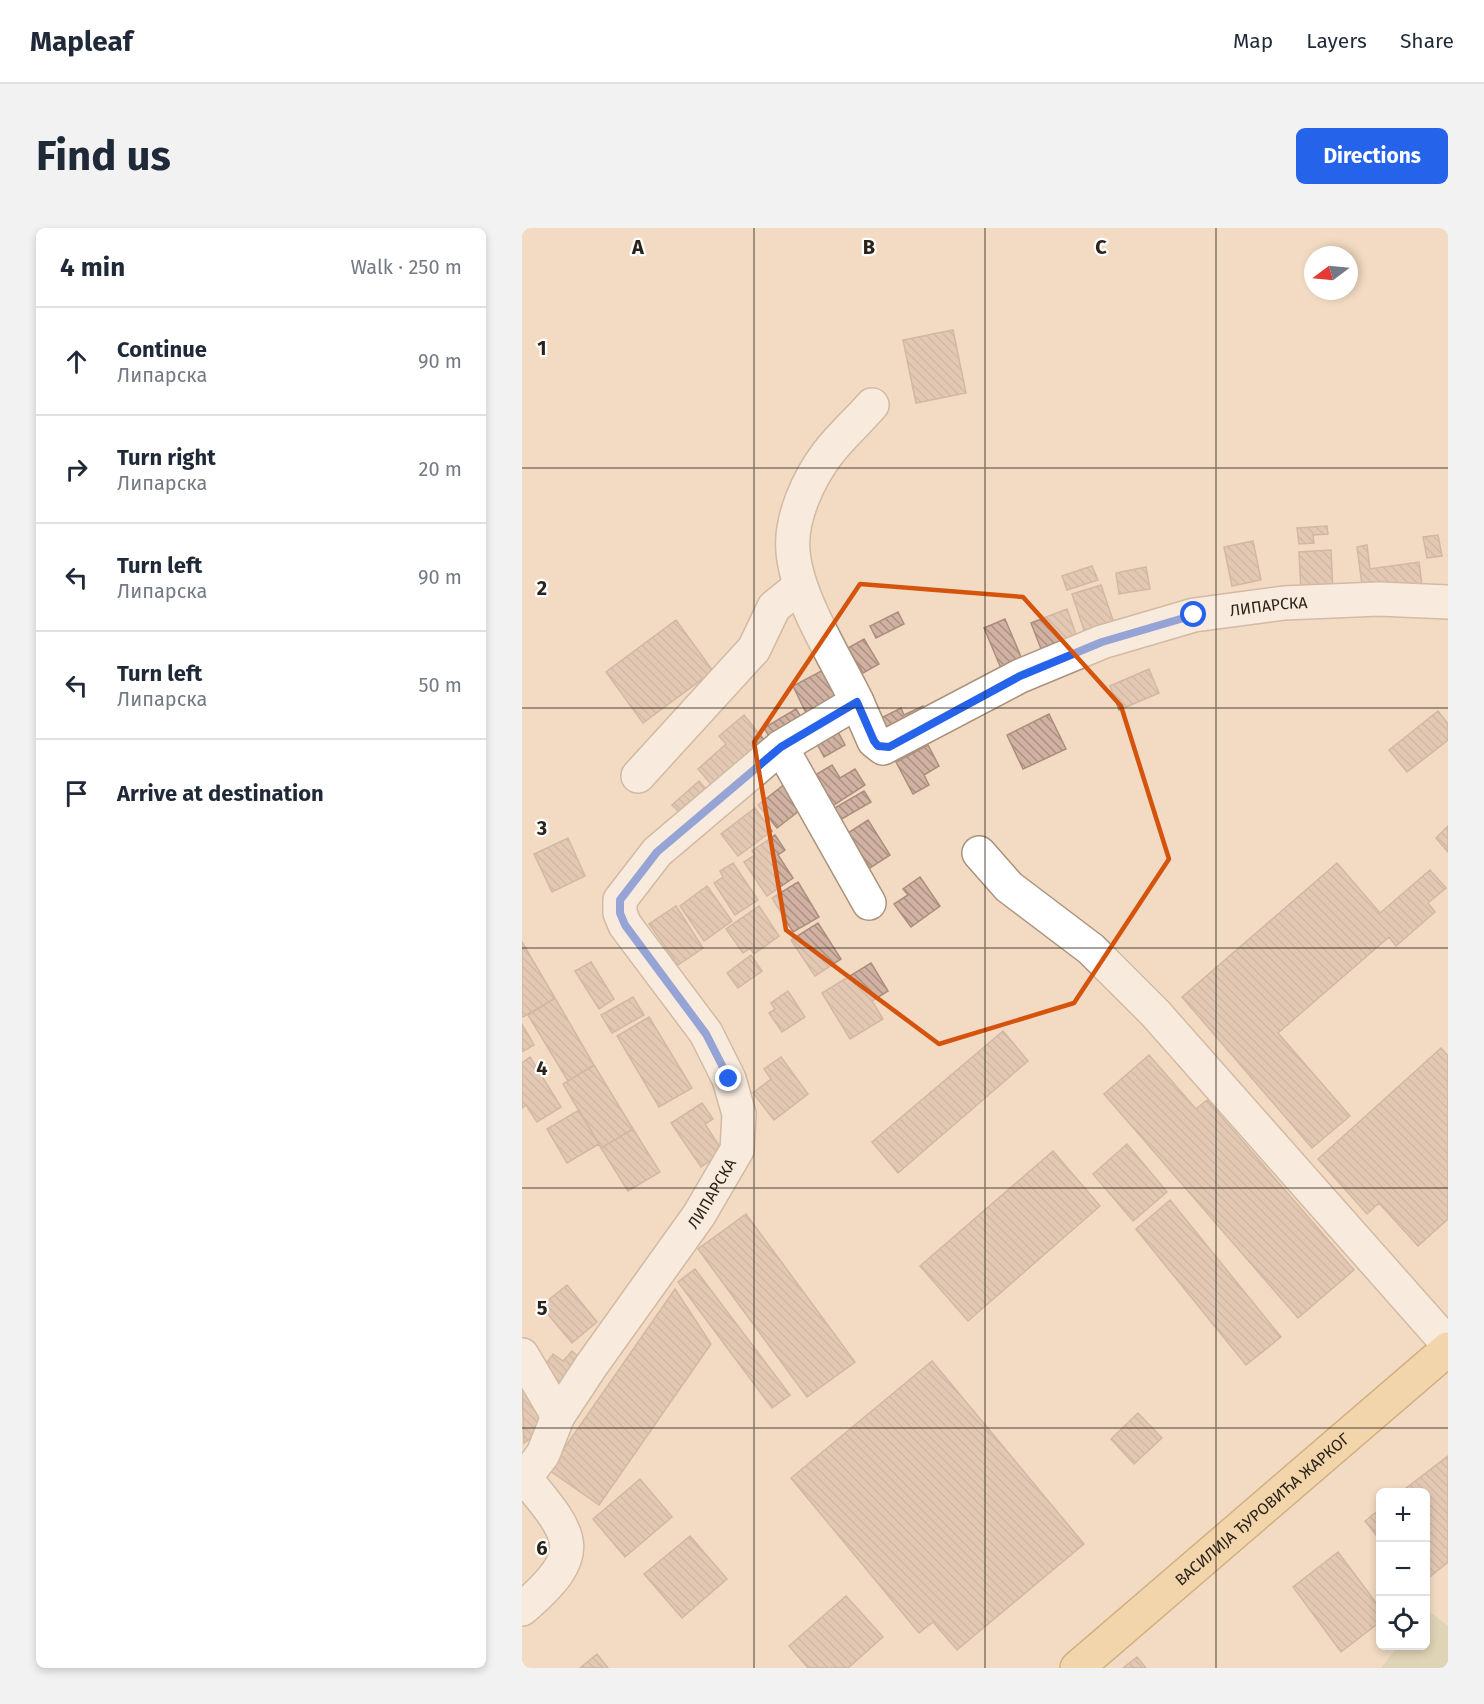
<!DOCTYPE html>
<html lang="en">
<head>
<meta charset="utf-8">
<style>
	body { margin:0; font-family:"Fira Sans",sans-serif; background:#f2f2f3; color:#1f2937 }
	.controls { position:absolute; right:18px; bottom:18px; display:grid; overflow:hidden; border-radius:9px; box-shadow:0 3px 9px #0003 }
	.controls button { width:54px; height:54px; display:grid; place-items:center; padding:0; border:0; border-bottom:2px solid #e0e1e3; background:#fff; color:#1f2937; font:30px sans-serif }
	.compass { position:absolute; left:782px; top:18px; width:54px; height:54px; border-radius:50%; background:#fff; box-shadow:0 3px 9px #0003; rotate:254deg }
	.stop { position:absolute; width:18px; height:18px; margin:-14px; border:4px solid #2563eb; border-radius:50%; background:#fff }
	.stop.end { background:#2563eb; border-color:#fff; box-shadow:0 2px 6px #0008 }
	.list { margin:0; padding:0; list-style:none }
	h2 { display:flex; justify-content:space-between; align-items:center; height:78px; margin:0; padding:0 24px; font-size:26px }
	h2 small { font-size:20px; font-weight:400; color:#747a83 }
	.list li { display:grid; grid-template-columns:39px 1fr auto; gap:18px; align-items:center; box-sizing:border-box; height:108px; padding:0 24px; border-top:2px solid #e0e1e3 }
	.list b { display:block; font-size:22px; white-space:nowrap }
	.list p { margin:0; font-size:20px; white-space:nowrap; color:#747a83 }
	.list em { font-size:20px; font-style:normal; color:#747a83 }
	.icon { flex:none; width:33px; height:33px; fill:none; stroke:currentColor; stroke-width:2; stroke-linecap:round; stroke-linejoin:round }
	.map { position:relative; flex:none; width:926px; height:1440px; overflow:hidden; border-radius:9px }
	header { display:flex; align-items:center; gap:36px; box-sizing:border-box; height:84px; padding:0 30px; background:#fff; border-bottom:2px solid #e0e1e3 }
	header strong { font-size:28px }
	nav { display:flex; gap:33px; margin-inline-start:auto; font-size:21px }
	.intro { display:flex; align-items:center; justify-content:space-between; box-sizing:border-box; height:144px; padding:0 36px }
	h1 { margin:0; font-size:42px }
	.button { padding:15px 27px; border-radius:9px; background:#2563eb; color:#fff; font-size:21px; font-weight:700 }
	main { display:flex; gap:36px; padding:0 36px }
	aside { flex:1; background:#fff; border-radius:9px; box-shadow:0 3px 9px #0003 }
	.map>svg:first-child { display:block }
</style>
</head>
<body>
<header>
<strong>Mapleaf</strong>
<nav><a>Map</a><a>Layers</a><a>Share</a></nav>
</header>
<div class="intro"><h1>Find us</h1><a class="button">Directions</a></div>
<main>
<aside>
<h2>4 min<small>Walk · 250 m</small></h2>
<ul class="list">
<li><svg class="icon" aria-label="ahead" viewBox="0 0 24 24"><path d="M12 20V5M6 11l6-6 6 6"/></svg><div><b>Continue</b><p>Липарска</p></div><em>90 m</em></li>
<li><svg class="icon" aria-label="right" viewBox="0 0 24 24"><path d="M7 20v-9h11M14 6l5 5-5 5"/></svg><div><b>Turn right</b><p>Липарска</p></div><em>20 m</em></li>
<li><svg class="icon" aria-label="left" viewBox="0 0 24 24"><path d="M17 20v-9H6M10 6l-5 5 5 5"/></svg><div><b>Turn left</b><p>Липарска</p></div><em>90 m</em></li>
<li><svg class="icon" aria-label="left" viewBox="0 0 24 24"><path d="M17 20v-9H6M10 6l-5 5 5 5"/></svg><div><b>Turn left</b><p>Липарска</p></div><em>50 m</em></li>
<li><svg class="icon" aria-label="arrive" viewBox="0 0 24 24"><path d="M6 21V4h12l-3 4 3 4H6"/></svg><div><b>Arrive at destination</b></div></li>
</ul>
</aside>
<div class="map">
<svg width="926" height="1440" viewBox="0 0 926 1440">
	<defs>
		<pattern id="building-back-hatch" width="6" height="6" patternUnits="userSpaceOnUse" patternTransform="scale(1.5)"><rect width="6" height="6" fill="#d1b2a2"/><path d="M-1 5l2 2M0 0l6 6M5-1l2 2" fill="none" stroke="#aa9083"/></pattern>
	</defs>
	<rect width="100%" height="100%" fill="#f3dbc3"/>
	<path fill="#c7cca6" d="M904,1381l22,17v42h-67l17,-22h28z"/>
	<path fill="url(#building-back-hatch)" stroke="#ab8e7e" stroke-width="1.5" d="M431,102l13,63 -50,10 -13,-63z
		M805,298l1,8 -15,1 1,8 -15,1 -2,-16z
		M916,307l4,21 -15,2 -4,-21z
		M731,313l8,39 -29,6 -8,-39z
		M845,317l3,24 49,-7 3,23 -59,8 -6,-46z
		M809,322l2,41 -32,1 -2,-40z
		M570,338l6,14 -31,10 -5,-14z
		M624,339l4,22 -31,5 -3,-21z
		M579,357l14,41 -29,10 -14,-42z
		M545,381l10,28 -32,22 -14,-36z
		M376,384l6,12 -28,14 -6,-12z
		M483,391l19,45 -21,9 -19,-45z
		M154,392l37,51 -70,52 -37,-51z
		M342,411l15,25 -16,9 -15,-25z
		M305,440l15,31 -34,18 -15,-31z
		M627,441l10,24 -40,17 -9,-24z
		M401,478l6,12 -44,22 -10,-19 26,-13 3,7z
		M274,481l8,13 -32,19 -8,-13z
		M916,483l10,13v16l-41,32 -18,-22z
		M527,486l17,35 -43,20 -16,-34z
		M222,487l25,31 -52,45 -19,-22 28,-25 -7,-8z
		M314,500l9,17 -21,12 -9,-17z
		M406,517l11,21 -15,9 5,10 -16,9 -17,-32z
		M310,537l8,13 15,-9 10,16 -34,22 -19,-30z
		M177,553l12,14 -26,23 -13,-13z
		M264,555l18,24 -27,21 -19,-23z
		M342,563l7,11 -31,18 -7,-11z
		M233,580l17,23 -34,25 -17,-22z
		M346,592l22,35 -20,13 -22,-35z
		M926,598v26l-12,-14z
		M253,607l10,15 -7,5 15,23 -26,18 -23,-34 11,-7 -3,-4z
		M46,610l17,38 -33,16 -18,-38z
		M211,635l25,37 -23,15 -21,-32 9,-6 -3,-6z
		M815,635l43,50 50,-43 16,18 -18,15 7,9 -39,34 -7,-9 -111,96 72,83 -38,32 -130,-151z
		M398,649l20,29 -29,21 -17,-23 14,-9 -5,-6z
		M276,654l21,35 -26,15 -21,-34z
		M185,658l25,35 -28,20 -24,-35z
		M154,678l27,42 -25,17 -29,-41z
		M237,678l20,30 -25,18 -4,-6 -7,5 -17,-24z
		M296,695l23,36 -26,17 -24,-36z
		M0,714l33,56 -32,19 -1,-1z
		M229,727l11,16 -24,17 -11,-15z
		M69,734l23,37 -15,10 -24,-38z
		M349,735l17,28 -16,10 11,18 -33,20 -28,-46z
		M266,763l17,26 -23,15 -13,-19 6,-4 -4,-6z
		M111,769l11,18 -32,18 -11,-18z
		M33,770l39,67 -26,16 -40,-66z
		M127,789l43,71 -33,19 -42,-71z
		M0,796l12,21 -12,7z
		M481,803l25,30 -130,112 -26,-31z
		M919,820l7,8v163l-30,27 -39,-43 -12,11 -49,-55z
		M627,827l47,54 11,-9 147,170 -56,48 -194,-224z
		M8,829l31,50 -24,15 -11,-17 -4,3v-45z
		M259,829l27,37 -34,26 -21,-27 18,-14 -7,-10z
		M72,837l39,64 -32,19 -38,-64z
		M180,875l11,16 -8,5 18,28 -22,15 -30,-44z
		M57,882l20,34 -32,19 -20,-34z
		M111,901l27,43 -32,19 -27,-43z
		M605,916l40,48 -34,29 -40,-47z
		M531,923l47,55 -132,115 -48,-55z
		M648,972l111,137 -35,28 -110,-136z
		M224,986l109,148 -48,35 -109,-148z
		M173,1041l95,126 -18,13 -94,-126z
		M45,1057l30,37 -25,21 -31,-37z
		M153,1061l36,55 -112,161 -50,-35z
		M50,1123l13,11 -24,30 -15,-18 4,-5 -5,-4 8,-11 10,7z
		M410,1133l152,183 -127,106 -24,-28 -14,11 -128,-155z
		M0,1157l24,35 -11,7 4,5 -15,11z
		M616,1185l24,25 -28,26 -23,-25z
		M926,1228v106l-22,18v-88h-25z
		M118,1251l32,38 -47,40 -32,-38z
		M858,1281v31l-15,-19z
		M168,1308l37,43 -45,39 -38,-44z
		M816,1324l42,56v14l-39,30 -48,-65z
		M324,1368l37,41 -35,31h-40l-19,-22z
		M75,1426l11,14h-28z
		M615,1429l9,11h-23z"/>
	<g fill="none" stroke-linecap="round" stroke-linejoin="round">
		<defs>
			<g id="minor">
				<path d="M335,474c-20,-42 -61,-105 -64,-151 -3,-33 16,-73 35,-98 13,-17 30,-32 44,-48"/>
				<path d="M259,519l88,156"/>
				<path d="M116,548l116,-127 20,-42 26,-21"/>
				<path d="M457,625l30,34 82,62 65,65 292,330"/>
				<path d="M0,1127l36,61"/>
				<path id="s1" d="M0,1381c65,-56 53,-71 3,-131l18,-24 15,-38 33,-50 108,-151 38,-65 2,-36 -10,-35 -23,-46 -81,-108 -5,-12v-13l37,-48 124,-105 76,-45 17,39 9,7 137,-72 82,-34 92,-27 90,-12 95,-4 69,3"/>
			</g>
			<g id="major">
				<path id="s2" d="M555,1440l371,-319"/>
			</g>
		</defs>
		<use href="#minor" stroke="#aa937d" stroke-width="36"/>
		<use href="#major" stroke="#a97e34" stroke-width="36"/>
		<use href="#minor" stroke="#fff" stroke-width="33"/>
		<use href="#major" stroke="#f4cf8e" stroke-width="33"/>
	</g>
	<g fill="none" stroke-linecap="round" stroke-linejoin="round">
		<path stroke="#2563eb" stroke-width="8" d="M207,851l-23,-45 -81,-109 -5,-12v-13l37,-48 124,-105 76,-45 17,39 4,5 11,1 131,-71 82,-34 92,-27"/>
	</g>
	<path d="M0 0H926V1440H0ZM338,356l163,13 98,109 48,153 -95,144 -135,41 -153,-114 -32,-188z" fill="#f3dbc3" fill-opacity=".55" fill-rule="evenodd"/>
	<path fill="none" stroke="#d5540d" stroke-width="4.5" stroke-linejoin="round" d="M338,356l163,13 98,109 48,153 -95,144 -135,41 -153,-114 -32,-188z"/>
	<path fill="none" stroke="#2b2219" stroke-width="1.5" stroke-opacity="0.55" d="M232,0v1440M463,0v1440M694,0v1440M0,240h926M0,480h926M0,720h926M0,960h926M0,1200h926"/>
	<g text-anchor="middle" stroke-width="4.5" stroke-linejoin="round" paint-order="stroke">
		<g font-size="16" fill="#2b2219" stroke="#fff">
			<text dy="6" stroke="none"><textPath href="#s1" startOffset="1617">ЛИПАРСКА</textPath></text>
			<text dy="6" stroke="none"><textPath href="#s1" startOffset="502">ЛИПАРСКА</textPath></text>
			<text dy="6" stroke="none"><textPath href="#s2" startOffset="244">ВАСИЛИЈА ЂУРОВИЋА ЖАРКОГ</textPath></text>
		</g>
	</g>
	<g font-size="20" text-anchor="middle" font-weight="bold" fill="#2b2219" stroke="#fff" stroke-width="4.5" stroke-linejoin="round" paint-order="stroke">
		<text x="116" y="26">A</text>
		<text x="347" y="26">B</text>
		<text x="579" y="26">C</text>
		<text x="20" y="127">1</text>
		<text x="20" y="367">2</text>
		<text x="20" y="607">3</text>
		<text x="20" y="847">4</text>
		<text x="20" y="1087">5</text>
		<text x="20" y="1327">6</text>
	</g>
</svg>
<div class="controls">
<button>+</button>
<button>−</button>
<button><svg class="icon" aria-label="locate" viewBox="0 0 24 24"><circle cx="12" cy="12" r="6"/><path d="M12 2v4M12 18v4M2 12h4M18 12h4"/></svg></button>
</div>
<svg class="compass" viewBox="-18 -18 36 36"><path d="M0-13l5 13h-10z" fill="#e53935"/><path d="M0 13l5-13h-10z" fill="#747a83"/></svg>
<div class="stop" style="left:672px;top:387px"></div>
<div class="stop end" style="left:207px;top:851px"></div>
</div>
</main>
</body>
</html>
